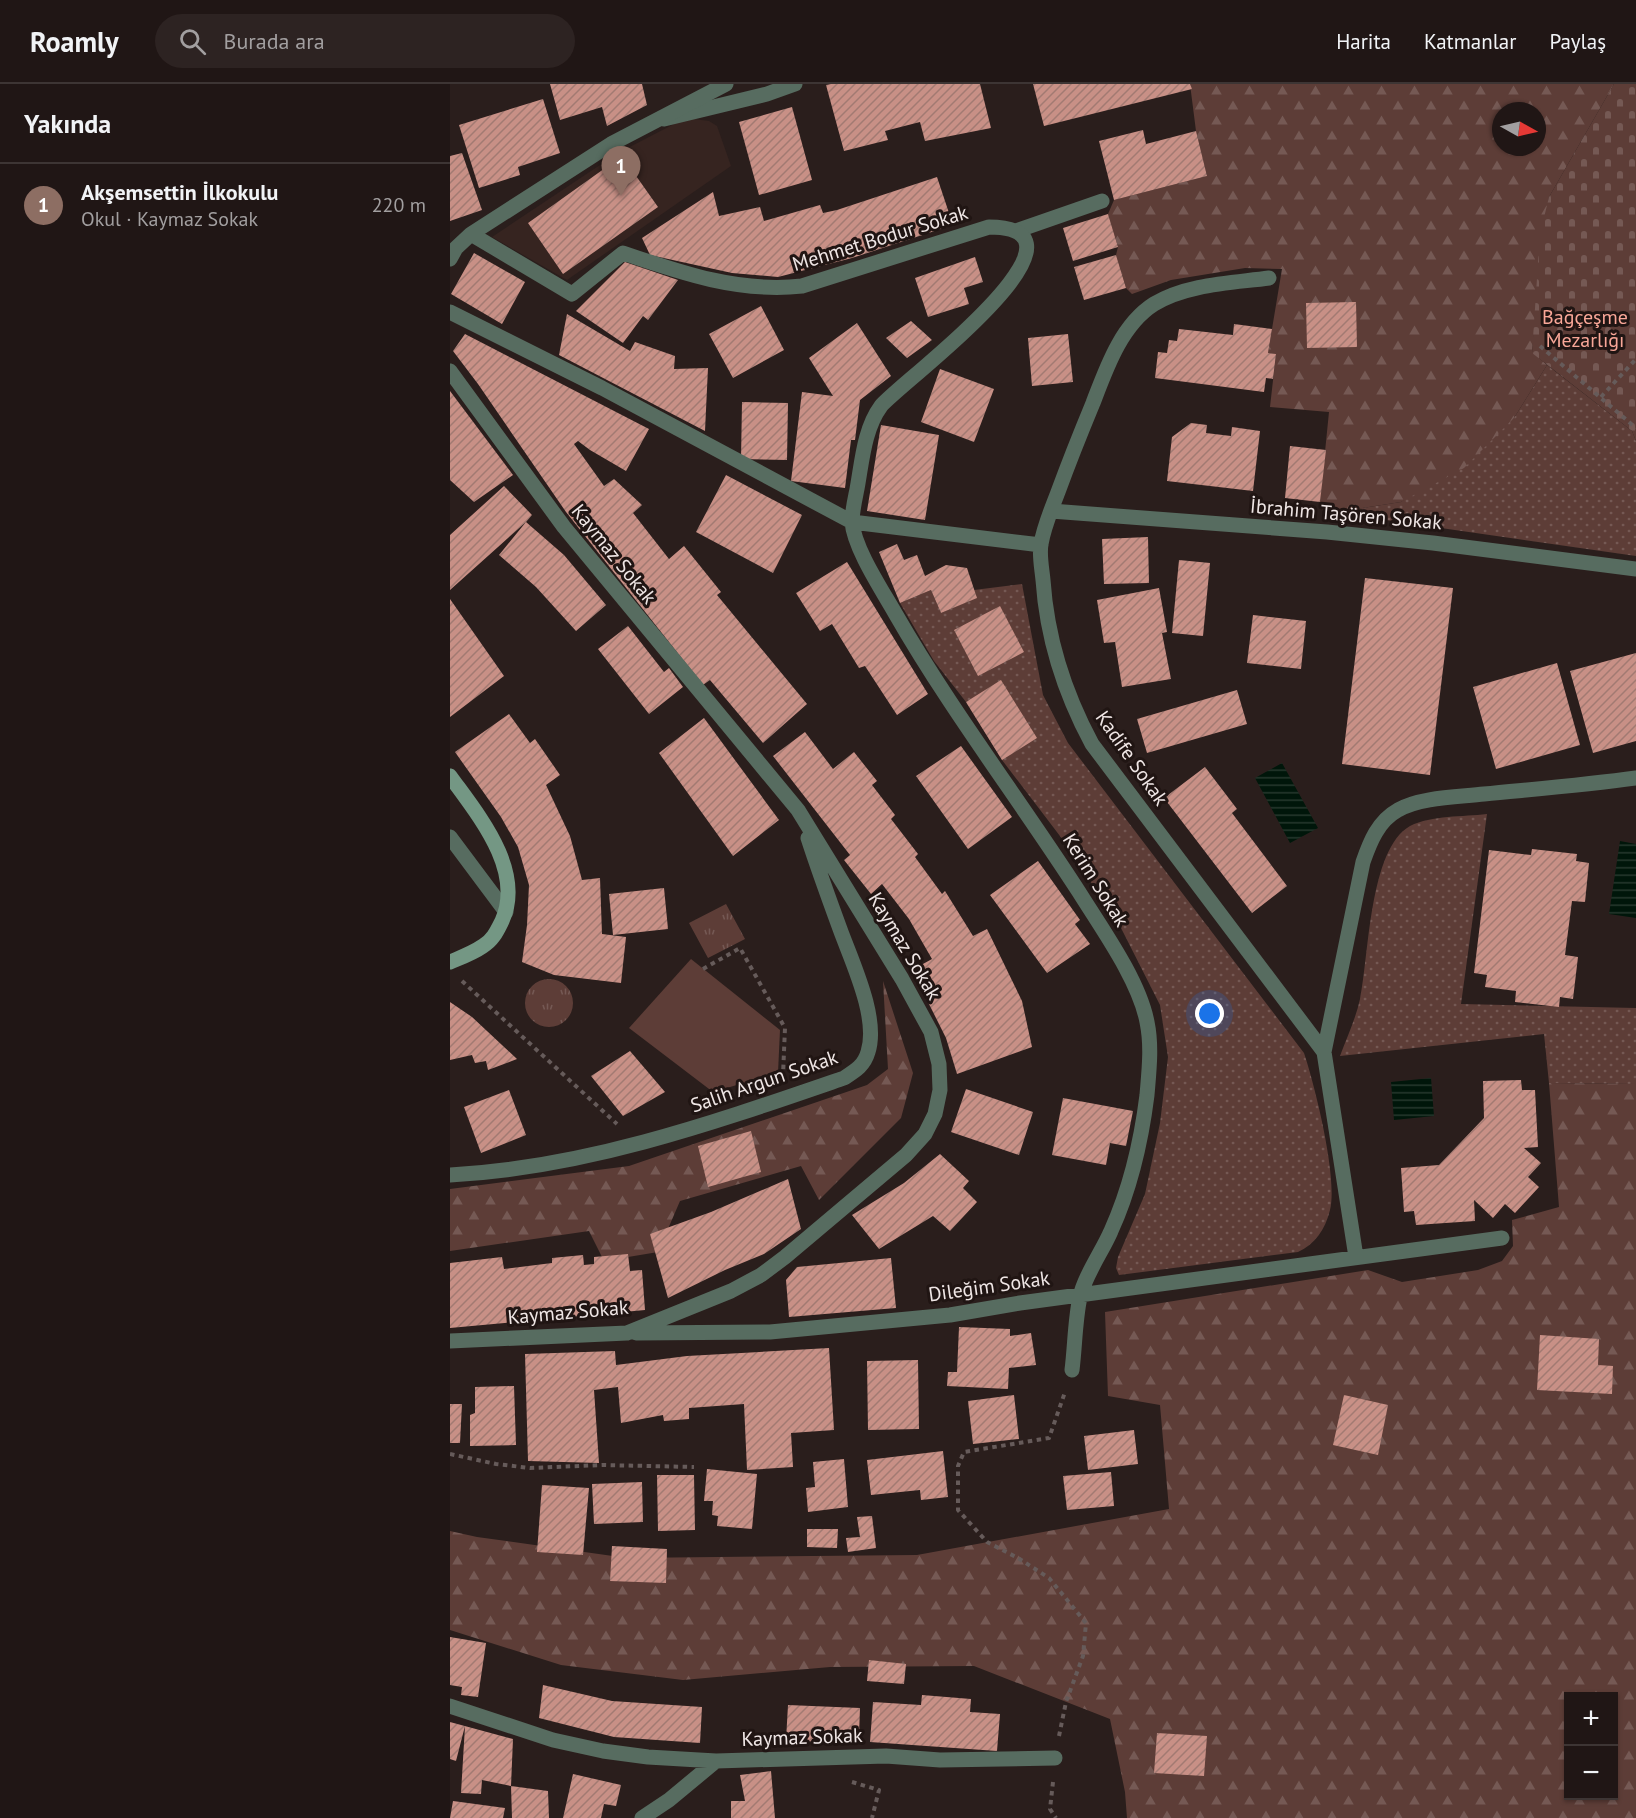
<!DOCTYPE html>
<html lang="tr">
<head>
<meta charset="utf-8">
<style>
	body { margin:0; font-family:"PT Sans",sans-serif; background:#2d2322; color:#f1f3f6 }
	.controls { position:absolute; right:18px; bottom:18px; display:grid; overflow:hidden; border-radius:0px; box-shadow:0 2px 4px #0004 }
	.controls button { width:54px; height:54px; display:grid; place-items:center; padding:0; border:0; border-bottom:2px solid #3d3534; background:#201615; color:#f1f3f6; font:30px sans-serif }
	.compass { position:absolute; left:1042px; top:18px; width:54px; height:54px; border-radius:50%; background:#201615; box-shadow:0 2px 4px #0004; rotate:98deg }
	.you { position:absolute; left:760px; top:930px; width:21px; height:21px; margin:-15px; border:4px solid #fff; border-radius:50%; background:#1a73e8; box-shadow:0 0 0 9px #1a73e833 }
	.badge { display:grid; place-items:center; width:39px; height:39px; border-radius:50%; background:#1a73e8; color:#fff; font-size:20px; font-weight:700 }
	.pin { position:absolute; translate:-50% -50px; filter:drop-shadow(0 2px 3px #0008) }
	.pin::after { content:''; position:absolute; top:32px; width:21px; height:18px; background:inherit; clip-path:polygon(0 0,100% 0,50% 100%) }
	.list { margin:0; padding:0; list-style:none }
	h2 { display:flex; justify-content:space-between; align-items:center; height:78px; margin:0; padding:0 24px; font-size:26px }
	h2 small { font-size:20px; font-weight:400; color:#a29fa0 }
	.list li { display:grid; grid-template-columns:39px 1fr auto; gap:18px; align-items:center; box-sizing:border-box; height:84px; padding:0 24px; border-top:2px solid #3d3534 }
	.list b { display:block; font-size:22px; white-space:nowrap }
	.list p { margin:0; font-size:20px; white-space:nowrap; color:#a29fa0 }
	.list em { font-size:20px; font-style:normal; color:#a29fa0 }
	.icon { flex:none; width:33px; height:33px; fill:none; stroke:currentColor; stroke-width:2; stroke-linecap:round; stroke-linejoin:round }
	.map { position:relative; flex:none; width:1186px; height:1734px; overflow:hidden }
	header { display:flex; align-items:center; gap:36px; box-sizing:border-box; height:84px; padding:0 30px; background:#201615; border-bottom:2px solid #3d3534 }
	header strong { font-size:28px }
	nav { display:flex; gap:33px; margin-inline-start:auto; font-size:21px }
	.search { width:420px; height:54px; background:#2d2322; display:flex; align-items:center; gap:15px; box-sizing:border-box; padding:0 21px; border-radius:33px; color:#a29fa0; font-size:22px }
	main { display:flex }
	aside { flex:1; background:#201615 }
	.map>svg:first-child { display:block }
</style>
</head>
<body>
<header>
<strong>Roamly</strong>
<div class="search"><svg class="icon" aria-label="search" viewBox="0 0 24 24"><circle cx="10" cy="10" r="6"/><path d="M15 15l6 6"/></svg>Burada ara</div>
<nav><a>Harita</a><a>Katmanlar</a><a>Paylaş</a></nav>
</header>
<main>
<aside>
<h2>Yakında<small></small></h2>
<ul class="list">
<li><span class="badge" style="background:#8d6e63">1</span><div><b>Akşemsettin İlkokulu</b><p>Okul · Kaymaz Sokak</p></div><em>220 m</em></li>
</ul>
</aside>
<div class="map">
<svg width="1186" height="1734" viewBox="0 0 1186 1734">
	<defs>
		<pattern id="grass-dots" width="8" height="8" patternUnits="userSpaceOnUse" patternTransform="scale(1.5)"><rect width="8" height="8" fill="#5d3d37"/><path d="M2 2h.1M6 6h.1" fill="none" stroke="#755954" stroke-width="1.8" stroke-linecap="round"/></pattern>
		<pattern id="forest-firs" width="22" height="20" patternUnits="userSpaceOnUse" patternTransform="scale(1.5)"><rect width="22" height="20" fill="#5d3d37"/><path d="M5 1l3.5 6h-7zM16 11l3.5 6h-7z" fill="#755954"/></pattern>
		<pattern id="cemetery-stones" width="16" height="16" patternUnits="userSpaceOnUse" patternTransform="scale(1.5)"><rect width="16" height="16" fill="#5d3d37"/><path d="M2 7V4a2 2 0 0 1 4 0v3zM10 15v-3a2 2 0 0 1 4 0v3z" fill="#755954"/></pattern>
		<pattern id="park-tufts" width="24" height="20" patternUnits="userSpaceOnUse" patternTransform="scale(1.5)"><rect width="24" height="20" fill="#5d3d37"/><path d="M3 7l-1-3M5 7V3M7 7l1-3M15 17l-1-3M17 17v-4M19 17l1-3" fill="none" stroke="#755954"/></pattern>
		<pattern id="water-rules" width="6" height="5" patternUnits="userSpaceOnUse" patternTransform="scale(1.5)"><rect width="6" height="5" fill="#00160a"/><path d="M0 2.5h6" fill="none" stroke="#26382e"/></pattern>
		<pattern id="building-hatch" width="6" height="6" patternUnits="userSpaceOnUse" patternTransform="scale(1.5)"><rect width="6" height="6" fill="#c89086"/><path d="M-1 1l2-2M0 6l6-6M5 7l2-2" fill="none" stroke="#a27a72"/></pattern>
	</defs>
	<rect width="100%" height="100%" fill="#2a1e1c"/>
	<path fill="#362420" d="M244,35l15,2 8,5 14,40 -164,114 -75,-43 126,-84 60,-31z"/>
	<path fill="url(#grass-dots)" d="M1097,281l85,66 4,10v115l-313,-45 33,-2 45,-7 113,-84z
		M572,500l21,111 25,48 236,310c11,33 34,125 26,157 -5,20 -15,34 -32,42l-179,23 -3,-7 2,-11 27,-63 15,-71 8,-66 -8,-52 -39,-77 -58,-88 -61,-80 -36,-58 -32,-41 -34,-58 31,-13 10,23 35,-15 -2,-8z
		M1037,730l-26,190 175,4v76l-87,-1 -5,-49 -204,22c7,-19 16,-38 20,-57 9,-42 9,-150 50,-173 22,-11 53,-9 77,-12z"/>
	<path fill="url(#forest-firs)" fill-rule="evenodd" d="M740,0h424l-65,113 -17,155 15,13 -33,53 -50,50 -63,34 -45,7 -33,2 -3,-9 9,-90 -59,-5 6,-53 -8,-1 14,-84 -37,-1 -74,12 -39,14 -6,-6 -10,-33 2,-8 -10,-33 6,-14 93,-24 -11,-45zM1051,27h36v36h-36z
		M433,897l30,92 -12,45 -82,82 -18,-34 -121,35 -22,51 -54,9 -15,-30 -139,20v-62l179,-23 238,-81 21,-16z
		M1099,999l87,1v734h-509l-2,-26 -15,-73 -136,-53 -144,1 -147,13 -122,-15 -111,-35v-99l27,6 150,21 290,-3 252,-46 -9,-104 -52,-9 -3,-84 263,-42 34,12 76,-12 24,-9 11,-15 -1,-26 47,-13zM1118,1612h46v100h-46z"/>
	<path fill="url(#cemetery-stones)" d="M1164,0h22v357l-4,-10 -100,-78 8,-119 9,-37z"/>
	<path fill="url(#park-tufts)" d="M276,820l19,35 -37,19 -19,-35z
		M75 919a24 24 0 1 1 48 0a24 24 0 1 1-48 0Z"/>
	<path fill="#5d3d37" d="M241,875l89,71 -2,43 -65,19 -84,-64z"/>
	<path fill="url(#water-rules)" d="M832,679l36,65 -28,15 -35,-65z
		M1170,757l16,3v74l-27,-4z
		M981,994l3,38 -40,4 -3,-38z"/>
	<path fill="url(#building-hatch)" d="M100,0h92l5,21 -40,21 -5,-19 -42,13z
		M381,0h149l11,44 -66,13 -5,-19 -35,9 3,9 -44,11 -18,-66z
		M583,0h157l2,5 -148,37z
		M93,15l17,54 -42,14 2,8 -41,13 -20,-63z
		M342,23l20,73 -53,15 -20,-73z
		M693,46l3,14 50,-13 11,45 -93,24 -15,-59z
		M12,69l20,57 -32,11v-65z
		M172,72l36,51 -95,67 -35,-51z
		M487,93l16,48 -101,33 -74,19 -46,-4 -82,-18 -8,-17 71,-46 6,24 41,-9 4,14 56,-16 3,8 14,-3z
		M658,130l10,33 -45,14 -10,-33z
		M24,169l51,29 -23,42 -51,-30z
		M666,171l10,33 -42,12 -10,-33z
		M525,173l8,25 -19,6 5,16 -41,13 -13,-39z
		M175,178l53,18 -30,40 -5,-4 -20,27 -47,-32z
		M906,218l1,45 -50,1 -1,-45z
		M311,222l23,44 -51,28 -24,-44z
		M117,230l63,37 5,-9 40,14 -1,13 34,-1 -3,63 -146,-76z
		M461,237l21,19 -25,18 -21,-20z
		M407,239l34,53 -31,24 -5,40h-4l-6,48 -54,-7 11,-89 31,4 -24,-38z
		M784,240l38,5 -4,24 8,1 -3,25 -7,-1 -2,14 -109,-14 3,-26 9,1 2,-13 8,1 2,-12 54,6z
		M15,250l184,95 -23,42 -36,-21 -12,-9 -4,3 30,42 10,-7 28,26 -9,8 36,46 15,-13 37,46 -4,3 90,109 -44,39 -53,-63 -7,5 -137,-173 -88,-128 -25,-33z
		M618,250l5,48 -41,4 -4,-48z
		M490,285l54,20 -20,53 -53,-20z
		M0,307l63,84 -39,27 -24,-22z
		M292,318l46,1 -1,57 -46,-1z
		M741,339l16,2 -1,8 25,3 1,-9 28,4 -7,60 -86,-10 5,-44z
		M431,341l58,10 -14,85 -58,-9z
		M840,362l36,4 -6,52 -35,-4z
		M276,391l76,40 -29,58 -77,-41z
		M54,402l28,29 -6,7 38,33 42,50 -30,26 -40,-44 -37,-32 27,-33 -76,68v-55z
		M698,453l1,46 -45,1 -2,-45z
		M447,460l7,16 13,-5 8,21 21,-11 21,3 10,30 -36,15 -10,-23 -31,13 -21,-51z
		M729,476l31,3 -7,73 -31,-3z
		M397,478l81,132 -31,21 -32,-49 -6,2 -27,-44 -12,7 -24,-38z
		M915,494l88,10 -23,187 -88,-11z
		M709,504l8,44 -5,1 9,46 -49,8 -7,-45 -11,1 -7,-43z
		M0,515l54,77 -54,41z
		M550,522l24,46 -46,24 -24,-46z
		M803,531l53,6 -5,48 -54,-6z
		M178,542l36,46 5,-4 14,19 -34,27 -51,-65z
		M1186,569v88l-43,12 -23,-82z
		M1107,579l23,82 -84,24 -23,-82z
		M551,596l36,58 -35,22 -36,-58z
		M787,606l10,34 -100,29 -10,-34z
		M59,630l21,29 5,-4 25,36 -14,10 24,51 12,44 18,-2 2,56 24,3 -5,46 -67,-8 -32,-13 5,-37 2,-40 -11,-38 -17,-30 -46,-65z
		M254,634l75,102 -46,36 -74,-103z
		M355,648l28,37 21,-17 23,29 -5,4 23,30 -4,4 27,35 -3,3 27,37 3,-3 28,45 14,-7 35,72 10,46 -75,27 -11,-36 -34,-68 20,-11 -23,-40 -27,-35 -11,10 -27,-34 6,-5 -77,-99z
		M511,662l51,71 -44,32 -52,-73z
		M755,683l32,42 -5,4 55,73 -35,27 -88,-115z
		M1082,765l45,5 -1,7 13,2 -4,39 -13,-1 -7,54 13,2 -5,42 -13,-2 -1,10 -44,-5 1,-11 -31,-4 2,-12 -13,-2 15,-123 42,5z
		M588,777l42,59 -5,4 15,20 -43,29 -57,-78z
		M214,804l4,41 -55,6 -4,-41z
		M0,918l22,15 45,42 -29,11 -2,-9 -11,2 -3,-8 -22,5z
		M180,967l35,41 -42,24 -32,-40z
		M1071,996l1,10h13l3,57 -14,1 17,15 -13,14 11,10 -24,26 -10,-9 -12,14 -19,-18 1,21 -59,4 -2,-14 -10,1 -3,-44 38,-3 45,-47 -1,-37z
		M516,1005l67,23 -14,43 -68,-23z
		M59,1006l17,45 -45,18 -17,-46z
		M613,1014l70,13 -7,35 -16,-3 -4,22 -54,-10z
		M301,1047l10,41 -53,15 -10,-41z
		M490,1070l29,27 -6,7 14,14 -27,29 -17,-15 -54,33 -27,-34 52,-32z
		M338,1095l13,50 -37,25 -39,16 -57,28 -18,-64 61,-22z
		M178,1170l2,17 12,-1 3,40 -195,18v-65l52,-6 2,12 48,-6v-5l31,-3 1,10 10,-1v-7z
		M441,1174l5,50 -107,9 -3,-37 11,-13z
		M509,1243l51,2v7l21,-3 5,32 -27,3 -1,21 -61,-3 1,-14h9z
		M1090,1251l59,4 -1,26 15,1 -1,28 -75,-4z
		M379,1264l5,82 -43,3 2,34 -46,3 -3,-66 -55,4v11l-25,2 -1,-6 -42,8 -3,-36 -24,3 5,73 -71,-2 -3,-107 90,-3 1,14 71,-9z
		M468,1276l1,69 -51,1 -1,-69z
		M64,1302l2,59 -46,1v-31l5,-2v-26z
		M564,1311l5,44 -46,5 -5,-43z
		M894,1311l44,10 -10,50 -45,-10z
		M0,1320h12l-2,39h-10z
		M684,1346l4,34 -50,6 -4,-34z
		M493,1367l5,46 -27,3 -1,-10 -49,5 -4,-35z
		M394,1375l4,48 -40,5 -2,-24 9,-1 -2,-25z
		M257,1385l50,5 -5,55 -35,-3 1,-10 -6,-1 1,-14h-9z
		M661,1388l3,34 -47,4 -4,-34z
		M207,1391h37l1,55 -37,1z
		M192,1398l1,40 -49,2 -2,-40z
		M92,1401l47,3 -6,67 -46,-3z
		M422,1432l4,32 -28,4 -2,-14 14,-1 -3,-20z
		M357,1445h31l-1,19 -30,-1z
		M162,1462l55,3 -1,34 -56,-2z
		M0,1553l36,6 -8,54 -17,-2 1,-8 -12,-2z
		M419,1576l37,4 -2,20 -37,-3z
		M93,1601l69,16 90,6 -2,36 -86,-6 -75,-19z
		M472,1611l49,4 -1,13 30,2 -3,37 -127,-9 3,-40 48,3z
		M338,1621l72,3 -1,28 -19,-1v8l-54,-3z
		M0,1638l63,17 -2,47 37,5 1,27h-37l-1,-32 -29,-6 -1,14 -20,-1 4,-67 -9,35 -6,-2z
		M707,1649l50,3 -3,40 -50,-3z
		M321,1687l4,47h-44v-17h14l-5,-26z
		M123,1690l48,11 -5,21 -12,-2 -3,14h-38z
		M3,1717l52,7 -2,10h-53z"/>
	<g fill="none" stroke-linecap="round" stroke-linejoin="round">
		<path stroke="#665b5a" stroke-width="4" stroke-dasharray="4.5 4.5" stroke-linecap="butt" d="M1090,262l96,82
			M1151,313l35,-38
			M253,885l37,-21 45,80 -2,47
			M12,897l155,143
			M0,1370l46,10 34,4 72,-3 92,2
			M609,1652l7,-34 17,-46 3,-33 -37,-45 -31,-20 -31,-16 -29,-32v-44l6,-14 85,-14 16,-46
			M402,1698l27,8 -7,28
			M603,1698l-3,27 6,9"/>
		<path stroke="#576c60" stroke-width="15" d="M214,35l103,-25 28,-10
			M566,147l86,-30"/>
		<path stroke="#576c60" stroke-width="15" d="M21,150l101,60 51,-41c58,20 117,40 179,33l187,-59c123,1 -93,159 -108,179 -17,23 -19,56 -24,83 -2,10 -5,23 -5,33 2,26 30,68 43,91 55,96 124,186 184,279 23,37 60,88 68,130 5,24 2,49 0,73 -6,48 -16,92 -36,136 -8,19 -27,46 -31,66 -5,23 -5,49 -8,73
			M0,175l6,-11 15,-14 140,-90 115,-60
			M819,194c-37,5 -82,6 -115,26 -33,21 -48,65 -61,99 -12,29 -24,59 -35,89 -6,16 -14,34 -17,52 -2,11 1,25 2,36 4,59 21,112 49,164l232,308 32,205
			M0,228l152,76 250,134 189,23
			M0,287l114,156 234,283 104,169 29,53 8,32 1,26 -5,24 -10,20 -19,21 -121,102 -24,18 -30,16 -104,42 -177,8
			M601,427l276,21 106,11 203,26
			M0,753l56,75
			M874,968l39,-190c7,-20 15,-41 35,-52 22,-13 61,-13 86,-16 51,-5 102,-9 152,-16
			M0,1091c136,-7 266,-53 394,-97 11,-7 20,-12 24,-26 11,-34 -16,-90 -28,-123 -11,-30 -22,-60 -32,-91
			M186,1249l134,-1 180,-17 70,-12 482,-65
			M0,1622l103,34 50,11 45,6 68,4 170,-5 54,4 115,-2
			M192,1734l27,-18 47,-39"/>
		<path stroke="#749784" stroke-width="15" d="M0,692c28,39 75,94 52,145 -5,10 -9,19 -19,25 -10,7 -21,11 -33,16"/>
	</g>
	<g text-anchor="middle" stroke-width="6" stroke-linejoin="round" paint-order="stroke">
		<g font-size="20" fill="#efe6e5" stroke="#201513">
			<text transform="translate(430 154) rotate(-17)" y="7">Mehmet Bodur Sokak</text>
			<text transform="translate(896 430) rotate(5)" y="7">İbrahim Taşören Sokak</text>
			<text transform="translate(164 470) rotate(51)" y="7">Kaymaz Sokak</text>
			<text transform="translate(682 674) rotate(55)" y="7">Kadife Sokak</text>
			<text transform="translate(646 796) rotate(58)" y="7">Kerim Sokak</text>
			<text transform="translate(455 862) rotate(59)" y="7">Kaymaz Sokak</text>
			<text transform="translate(314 997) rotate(-19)" y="7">Salih Argun Sokak</text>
			<text transform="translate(539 1202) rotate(-8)" y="7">Dileğim Sokak</text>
			<text transform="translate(118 1228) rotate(-5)" y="7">Kaymaz Sokak</text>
			<text transform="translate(352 1653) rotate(-2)" y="7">Kaymaz Sokak</text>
		</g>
		<g font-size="20" fill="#f9a798" stroke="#201513">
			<text x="1135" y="240">Bağçeşme<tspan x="1135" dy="23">Mezarlığı</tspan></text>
		</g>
	</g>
</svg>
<div class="controls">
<button>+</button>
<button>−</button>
</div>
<svg class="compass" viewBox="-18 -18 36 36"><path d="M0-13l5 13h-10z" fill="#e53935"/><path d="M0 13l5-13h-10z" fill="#a29fa0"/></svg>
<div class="you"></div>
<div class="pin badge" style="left:171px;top:112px;background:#8d6e63">1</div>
</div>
</main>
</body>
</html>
